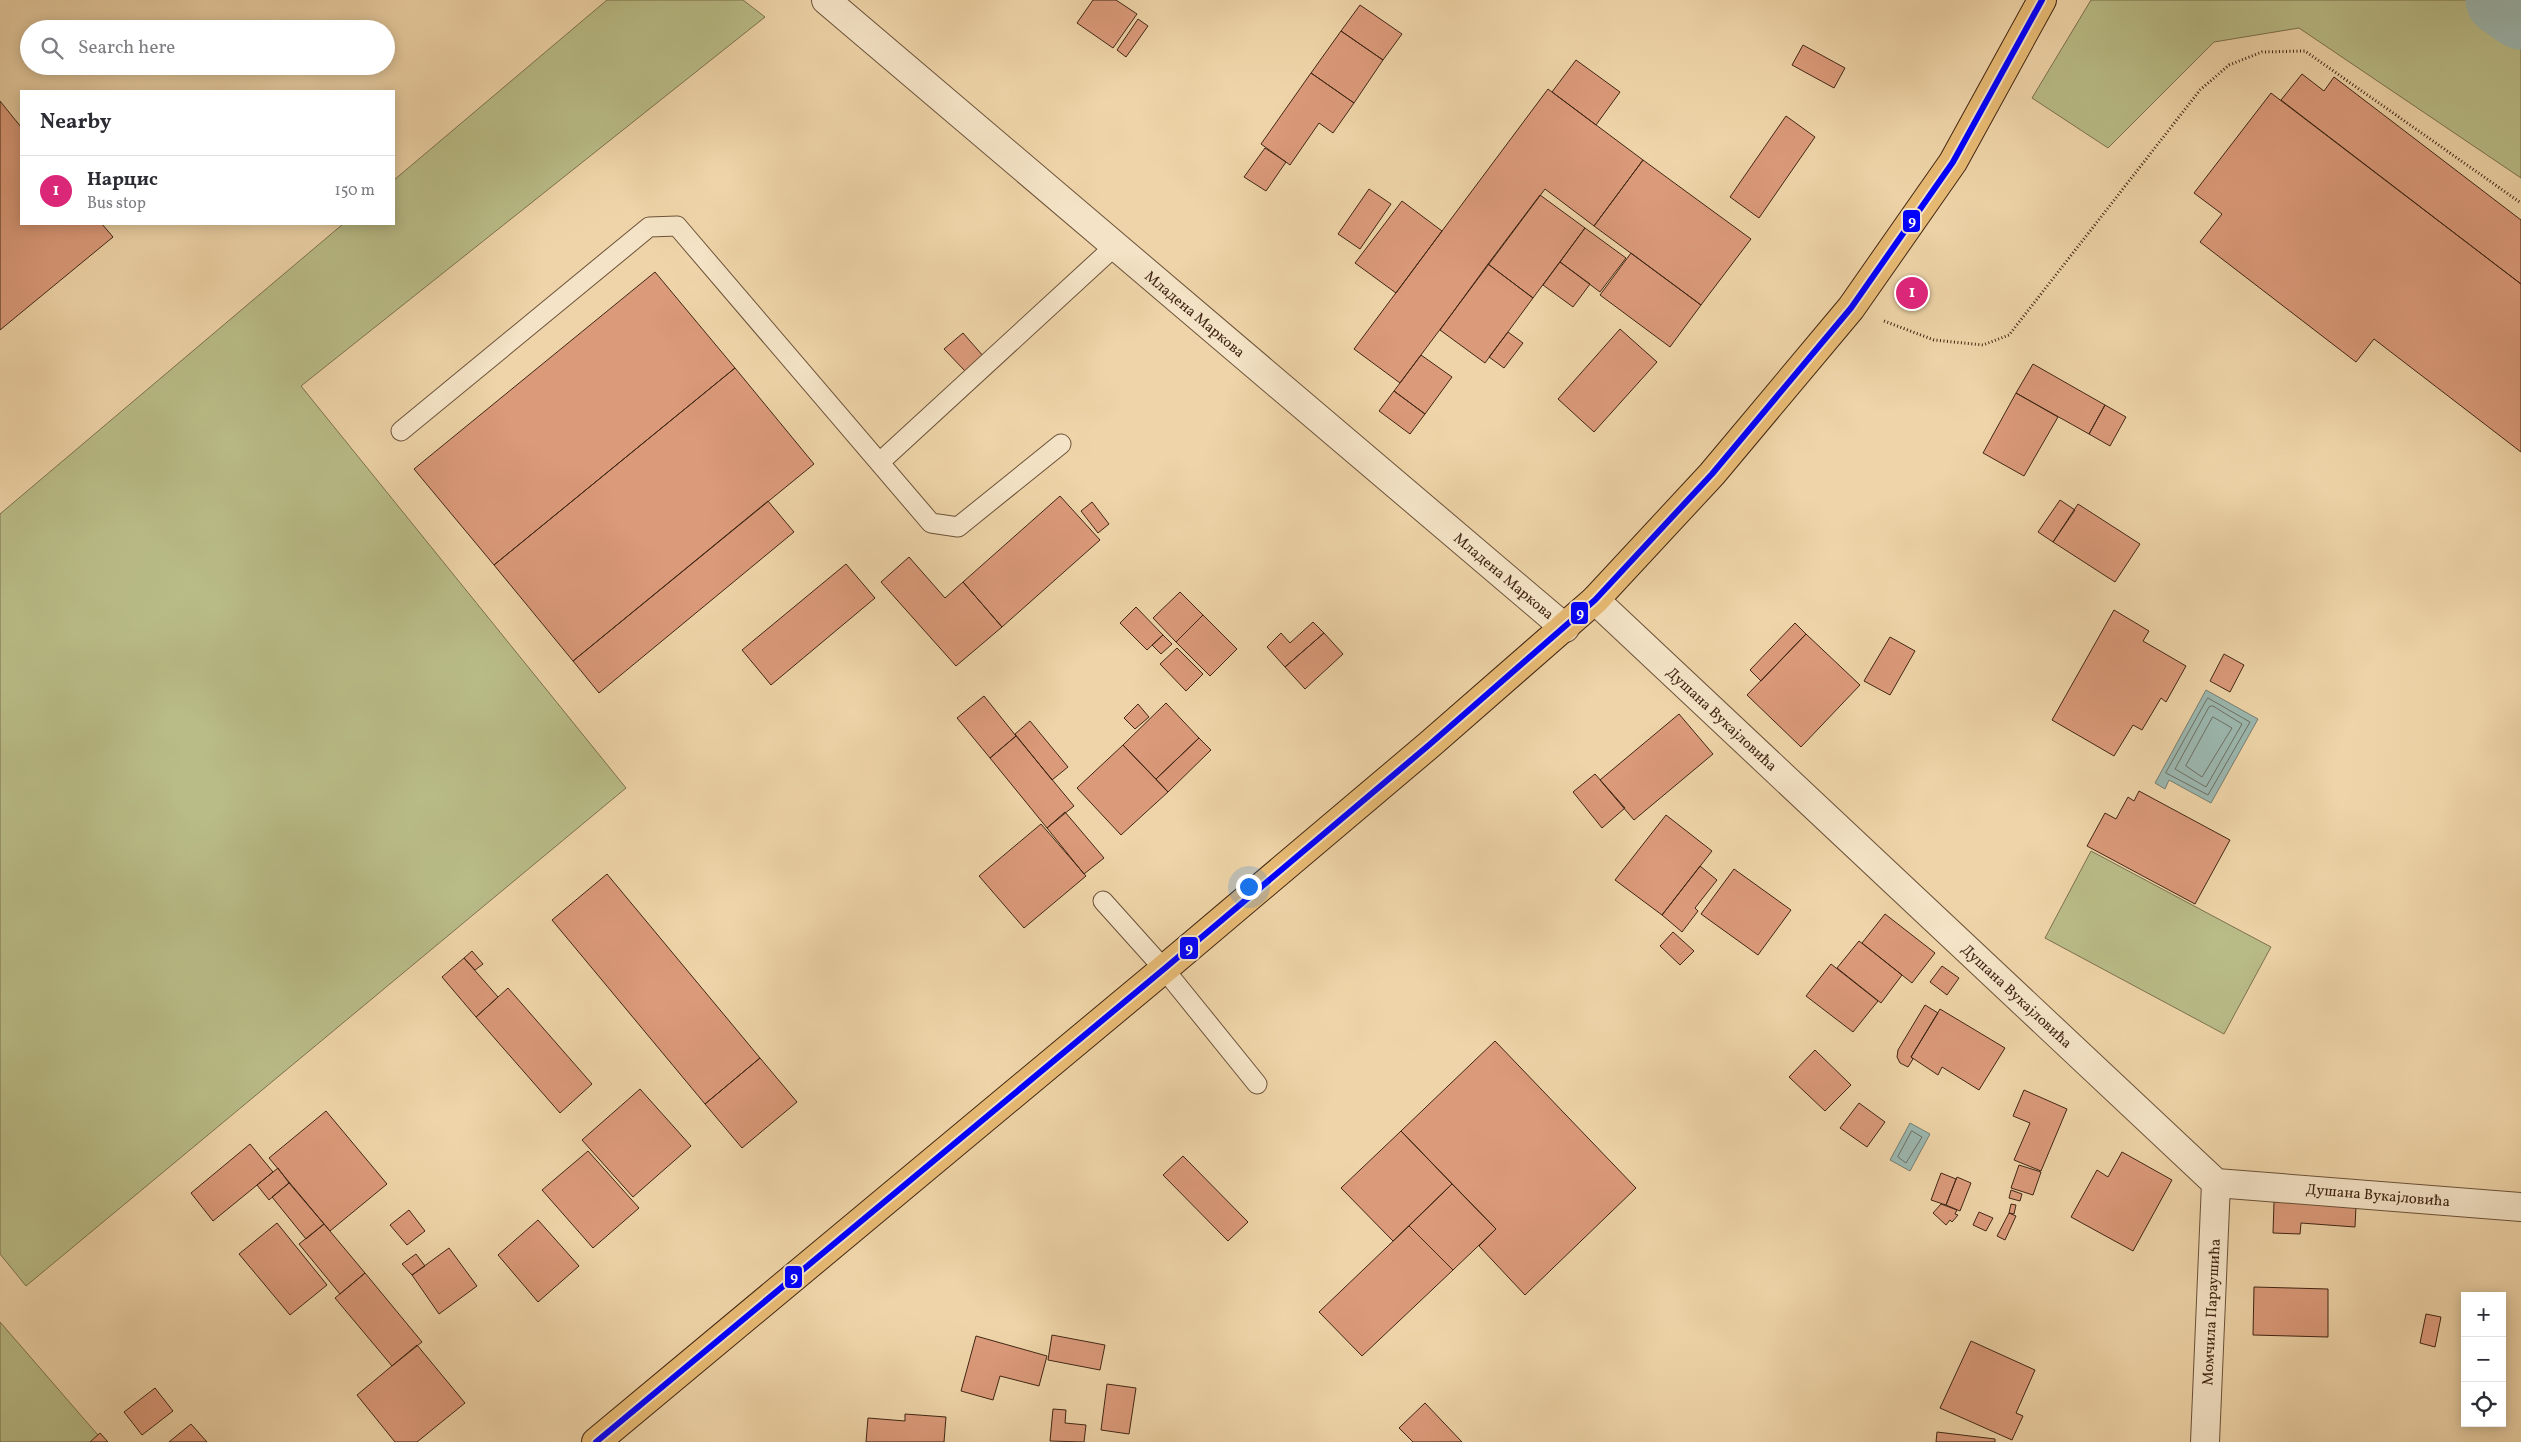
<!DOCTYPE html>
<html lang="en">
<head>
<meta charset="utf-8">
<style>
	body { margin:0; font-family:Vollkorn,serif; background:#f7f7f7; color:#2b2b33 }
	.controls { position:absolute; right:15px; bottom:15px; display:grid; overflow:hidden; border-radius:0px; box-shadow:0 2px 12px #0003 }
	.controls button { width:45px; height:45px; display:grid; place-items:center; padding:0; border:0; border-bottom:1px solid #e1e1e2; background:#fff; color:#2b2b33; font:25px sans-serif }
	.you { position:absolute; left:1248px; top:886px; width:18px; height:18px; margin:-12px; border:4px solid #fff; border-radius:50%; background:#1a73e8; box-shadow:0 0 0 8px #1a73e833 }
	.badge { display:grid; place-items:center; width:32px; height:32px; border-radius:50%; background:#db2777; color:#fff; font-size:16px; font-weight:700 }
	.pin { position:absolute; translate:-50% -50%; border:2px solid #fff; box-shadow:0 1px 5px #0006 }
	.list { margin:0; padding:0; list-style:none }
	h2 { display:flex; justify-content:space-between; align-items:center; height:65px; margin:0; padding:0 20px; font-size:21px }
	h2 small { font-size:16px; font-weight:400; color:#7c7c81 }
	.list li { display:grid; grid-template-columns:32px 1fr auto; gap:15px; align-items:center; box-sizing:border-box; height:70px; padding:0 20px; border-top:1px solid #e1e1e2 }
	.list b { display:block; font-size:19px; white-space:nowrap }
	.list p { margin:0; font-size:16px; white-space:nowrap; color:#7c7c81 }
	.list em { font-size:16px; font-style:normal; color:#7c7c81 }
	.icon { flex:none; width:28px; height:28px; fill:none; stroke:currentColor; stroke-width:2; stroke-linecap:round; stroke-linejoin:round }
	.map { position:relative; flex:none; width:2521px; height:1442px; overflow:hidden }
	.search { position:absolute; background:#fff; box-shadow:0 2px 12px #0003; left:20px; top:20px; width:375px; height:55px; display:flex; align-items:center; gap:12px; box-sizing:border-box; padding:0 18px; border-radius:28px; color:#7c7c81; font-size:19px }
	.panel { position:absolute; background:#fff; box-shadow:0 2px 12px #0003; left:20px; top:90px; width:375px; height:135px; border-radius:0px }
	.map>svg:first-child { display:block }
</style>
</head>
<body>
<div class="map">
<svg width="2521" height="1442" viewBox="0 0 2521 1442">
	<rect width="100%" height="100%" fill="#eed4a8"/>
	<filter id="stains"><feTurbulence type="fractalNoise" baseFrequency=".004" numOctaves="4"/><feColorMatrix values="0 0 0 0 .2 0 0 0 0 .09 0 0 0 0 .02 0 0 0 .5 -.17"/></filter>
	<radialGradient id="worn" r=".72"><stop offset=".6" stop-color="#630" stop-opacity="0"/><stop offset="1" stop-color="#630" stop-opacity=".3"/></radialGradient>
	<path fill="#b9bc87" stroke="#7d714e" d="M607,0h136l22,17 -464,369 325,402 -600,498 -26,-32v-740l343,-290h51v-44z
		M2091,0h430v178l-222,-150 -85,14 -106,106 -76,-50z
		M2091,851l180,96 -47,87 -179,-96z
		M0,1322l104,120h-104z"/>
	<path fill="#9bb7af" stroke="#777d71" d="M2206,690l52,29 -47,84 -42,-23 -4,9 -10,-6z
		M1910,1123l20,11 -20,37 -20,-11z"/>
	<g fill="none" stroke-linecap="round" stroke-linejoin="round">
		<path stroke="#6e6e62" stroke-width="1" d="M2208,698l42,24 -42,73 -42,-22z
			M2213,706l29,18 -36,63 -31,-18 34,-62z
			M2213,717l19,11 -30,49 -16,-11z
			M1912,1131l10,6 -16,26 -8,-6z"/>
		<path stroke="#9bb7af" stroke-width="71" d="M2501,0l20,14"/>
	</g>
	<path fill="#db9a7a" stroke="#412614" d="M1093,0h23l21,14 -24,34 -36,-25z
		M1360,5l42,29 -19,26 -42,-29z
		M1138,19l10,7 -22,31 -9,-7z
		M1341,31l42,29 -29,43 -43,-30z
		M1803,45l42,23 -11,20 -42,-23z
		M1576,60l44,32 -24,33 -44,-33z
		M1311,73l43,30 -21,30 -14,-10 -29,42 -29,-21z
		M2302,74l22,17 10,-14 187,143v64l-240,-184z
		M1548,89l95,71 -49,66 -49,-37 -145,194 -46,-34z
		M2271,93l250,191v168l-147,-113 -18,23 -156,-120 22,-28 -28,-21z
		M0,101l21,26v97h81l11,13 -113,93z
		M1786,116l29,21 -56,81 -29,-21z
		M1265,148l21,14 -20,29 -22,-14z
		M1643,160l108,79 -50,66 -107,-79z
		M1369,189l22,15 -31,45 -22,-15z
		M1540,195l45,33 -52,70 -45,-34z
		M1402,201l40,30 -46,62 -41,-30z
		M1585,228l41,30 -26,34 -40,-30z
		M1631,253l70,52 -31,42 -70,-52z
		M1560,262l30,22 -17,23 -30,-22z
		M1488,264l45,34 -48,65 -45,-33z
		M655,272l80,96 -241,197 -80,-96z
		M1620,329l37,33 -63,70 -36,-33z
		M1508,332l15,11 -19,25 -15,-11z
		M963,333l21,24 -18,15 -22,-23z
		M1421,355l31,22 -27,37 -31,-23z
		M2033,364l72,41 -16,29 -73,-41z
		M735,368l79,96 -241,197 -79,-96z
		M1394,391l31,23 -15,20 -31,-23z
		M2016,393l42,24 -34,59 -41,-23z
		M2105,405l21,12 -16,29 -21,-12z
		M1060,496l40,44 -98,87 -39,-45z
		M2060,500l15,10 -22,32 -15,-10z
		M768,501l26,31 -195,161 -26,-32z
		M1092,502l17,22 -11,9 -17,-22z
		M2078,504l62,40 -25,38 -62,-40z
		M909,557l36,41 18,-16 39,45 -46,39 -75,-84z
		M846,564l29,34 -104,87 -29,-35z
		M1180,592l23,23 -27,27 -23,-24z
		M1136,607l27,28 -16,15 -27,-27z
		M2114,610l35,21 -6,10 43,25 -20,36 -5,-4 -19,32 -9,-5 -19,31 -62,-36z
		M1203,615l34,34 -27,27 -34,-34z
		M1313,622l11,11 -39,34 -18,-20 14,-14 9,10z
		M1795,623l11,11 -45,47 -11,-11z
		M1324,633l19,21 -38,35 -20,-22z
		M1806,634l54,51 -59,62 -54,-52z
		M1163,635l9,9 -11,10 -9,-9z
		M1890,637l25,14 -25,44 -26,-14z
		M1177,648l26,26 -17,17 -26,-27z
		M2224,654l20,11 -14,27 -20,-11z
		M984,696l32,40 -26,22 -33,-40z
		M1166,703l33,35 -43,41 -33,-34z
		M1138,704l11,13 -14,12 -11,-11z
		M1679,714l34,40 -79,66 -34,-40z
		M1030,721l38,46 -16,13 -37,-46z
		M1016,736l58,70 -27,22 -57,-70z
		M1199,738l12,12 -43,42 -12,-13z
		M1123,745l45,47 -47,43 -44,-47z
		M1595,774l30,34 -23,20 -29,-36z
		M2139,791l91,49 -35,64 -108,-58 18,-33 11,6 12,-22 6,4z
		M1065,812l39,46 -20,16 -37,-46z
		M1666,815l46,36 -50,64 -47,-35z
		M1041,824l45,52 -62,52 -45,-52z
		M1700,866l17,14 -22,28 3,3 -16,21 -20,-17z
		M1734,869l57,41 -33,45 -57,-41z
		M607,874l153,184 -55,46 -153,-184z
		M1885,914l50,39 -23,30 -50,-40z
		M1673,932l21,19 -14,14 -20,-19z
		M1859,941l43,34 -21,28 -44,-35z
		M472,951l11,13 -8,6 -11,-12z
		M464,958l34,39 -22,20 -34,-40z
		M1831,964l47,37 -25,31 -47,-36z
		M1942,966l17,12 -12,17 -17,-13z
		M508,988l84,96 -32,29 -84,-96z
		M1925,1005l13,8 -27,44 2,2 -5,8 -8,-4 -3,-6 1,-7z
		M1940,1009l65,39 -26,42 -37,-23 -4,8 -27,-18z
		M1495,1041l141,147 -111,107 -46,-49 17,-17 -95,-98z
		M1815,1050l36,35 -26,26 -36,-34z
		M760,1058l37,44 -55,46 -37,-44z
		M640,1089l51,57 -58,51 -51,-57z
		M2024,1090l43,19 -26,62 -27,-11 16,-37 -17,-7z
		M1859,1103l26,19 -18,25 -27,-19z
		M326,1111l61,73 -57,47 -61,-73z
		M1401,1131l51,53 -59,57 -52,-53z
		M250,1144l23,28 -60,49 -22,-28z
		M588,1151l51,57 -46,40 -51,-58z
		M2122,1152l50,28 -39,71 -62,-34 26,-47 11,7z
		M1183,1156l65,66 -20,19 -65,-66z
		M2019,1165l22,7 -8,23 -22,-7z
		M278,1168l11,15 -20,17 -12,-15z
		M1941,1173l15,6 -10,26 -15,-5z
		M1957,1177l14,6 -11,28 -14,-6z
		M289,1183l35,41 -18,15 -34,-42z
		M1452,1184l44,45 -43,41 -44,-44z
		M2011,1190l11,4 -2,7 -11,-3z
		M2274,1202l82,4 -1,21 -54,-4 -1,11 -27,-1z
		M1941,1204l16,6 -2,4 3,1 -6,7 -2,-2 -4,5 -13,-12z
		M2011,1204l5,1 -2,9 -5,-1z
		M409,1210l16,21 -18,14 -17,-20z
		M1979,1212l14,6 -7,13 -13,-6z
		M2009,1213l7,3 -11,24 -8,-4z
		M538,1220l41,46 -41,36 -40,-47z
		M277,1223l50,62 -37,30 -51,-61z
		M324,1224l41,49 -25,21 -41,-50z
		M1409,1226l44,44 -91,86 -43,-44z
		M449,1248l28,38 -38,28 -27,-39z
		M416,1254l9,12 -13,9 -10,-11z
		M365,1273l57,69 -30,24 -57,-68z
		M2254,1287l74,2v48l-75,-2z
		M2426,1314l15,3 -6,30 -15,-4z
		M1052,1335l53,10 -5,25 -52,-10z
		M976,1336l71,20 -8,30 -39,-10 -7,24 -32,-9z
		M1971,1341l64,29 -19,43 7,3 -11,24 -72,-32z
		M417,1345l48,58 -48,39h-22l-38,-47z
		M1107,1384l29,4 -7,46 -28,-4z
		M155,1388l18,23 -31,24 -18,-23z
		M1425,1403l37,39h-49l-14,-14z
		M1053,1409l13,1 -1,13 21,2 -2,17 -34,-1z
		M905,1414l41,3 -2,25h-78l2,-24 37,3z
		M191,1424l16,18h-38z
		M1937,1432l58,7v3h-59z
		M100,1433l8,9h-18z"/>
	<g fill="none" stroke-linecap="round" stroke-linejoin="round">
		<defs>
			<path id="service" d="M401,431l248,-204 28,-1 254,297 27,4 103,-83
				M880,462l235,-216
				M1103,901l61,68 93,115"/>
			<path id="minor" d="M826,0l739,628
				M1595,600l621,583 305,24
				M2205,1442l11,-259"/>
			<path id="primary" d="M596,1442l568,-473 265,-224 166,-145 117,-126 139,-166 102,-146 89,-162"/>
		</defs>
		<use href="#service" stroke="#6c5239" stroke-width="21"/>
		<use href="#minor" stroke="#6c5239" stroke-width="30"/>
		<use href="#primary" stroke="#412614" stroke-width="30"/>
		<path stroke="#412614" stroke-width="3" stroke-dasharray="1 2.5" stroke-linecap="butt" d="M1884,321l50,19 49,5 26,-10 191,-245 29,-25 33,-13 43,-1 216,152"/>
		<use href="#service" stroke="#f4e3c6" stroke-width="19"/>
		<use href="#minor" stroke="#f4e3c6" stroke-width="28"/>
		<use href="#primary" stroke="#e7ba74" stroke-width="28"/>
		<defs>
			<path id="bus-1" d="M596,1442l568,-473 265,-224 166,-145 117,-126 139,-166 102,-146 89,-162"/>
		</defs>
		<use href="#bus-1" stroke="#f4e3c6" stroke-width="10"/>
		<use href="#bus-1" stroke="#00f" stroke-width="6"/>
	</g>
	<g text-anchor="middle" stroke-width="5" stroke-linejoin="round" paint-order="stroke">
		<g font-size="15" fill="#412614" stroke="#f4e3c6">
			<text transform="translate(1195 314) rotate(40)" y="5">Младена Маркова</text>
			<text transform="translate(1504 576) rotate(40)" y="5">Младена Маркова</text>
			<text transform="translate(1722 719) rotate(43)" y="5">Душана Вукајловића</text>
			<text transform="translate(2017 996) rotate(43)" y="5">Душана Вукајловића</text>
			<text transform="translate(2378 1195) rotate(5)" y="5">Душана Вукајловића</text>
			<text transform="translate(2211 1312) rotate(-87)" y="5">Момчила Параушића</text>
		</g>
	</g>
	<g stroke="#f4e3c6" stroke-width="2">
		<rect x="1902" y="209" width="19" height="24" rx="5" fill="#00f"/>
		<rect x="1570" y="601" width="19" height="24" rx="5" fill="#00f"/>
		<rect x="1179" y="936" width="20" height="24" rx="5" fill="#00f"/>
		<rect x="784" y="1265" width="19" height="24" rx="5" fill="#00f"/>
	</g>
	<g font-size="14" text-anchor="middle" font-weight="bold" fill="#fff">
		<text x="1912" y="226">9</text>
		<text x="1580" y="618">9</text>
		<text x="1189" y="953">9</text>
		<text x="794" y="1282">9</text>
	</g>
	<rect width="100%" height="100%" filter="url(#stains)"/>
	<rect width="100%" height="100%" fill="url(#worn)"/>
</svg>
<div class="controls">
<button>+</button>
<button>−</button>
<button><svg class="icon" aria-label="locate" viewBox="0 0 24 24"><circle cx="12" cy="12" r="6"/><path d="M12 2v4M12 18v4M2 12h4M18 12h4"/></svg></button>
</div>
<div class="you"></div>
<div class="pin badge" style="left:1912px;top:293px">1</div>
<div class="search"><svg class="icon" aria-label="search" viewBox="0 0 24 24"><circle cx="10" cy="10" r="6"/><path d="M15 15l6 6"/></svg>Search here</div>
<section class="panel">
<h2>Nearby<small></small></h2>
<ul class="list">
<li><span class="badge">1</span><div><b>Нарцис</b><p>Bus stop</p></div><em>150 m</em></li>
</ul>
</section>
</div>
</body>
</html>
